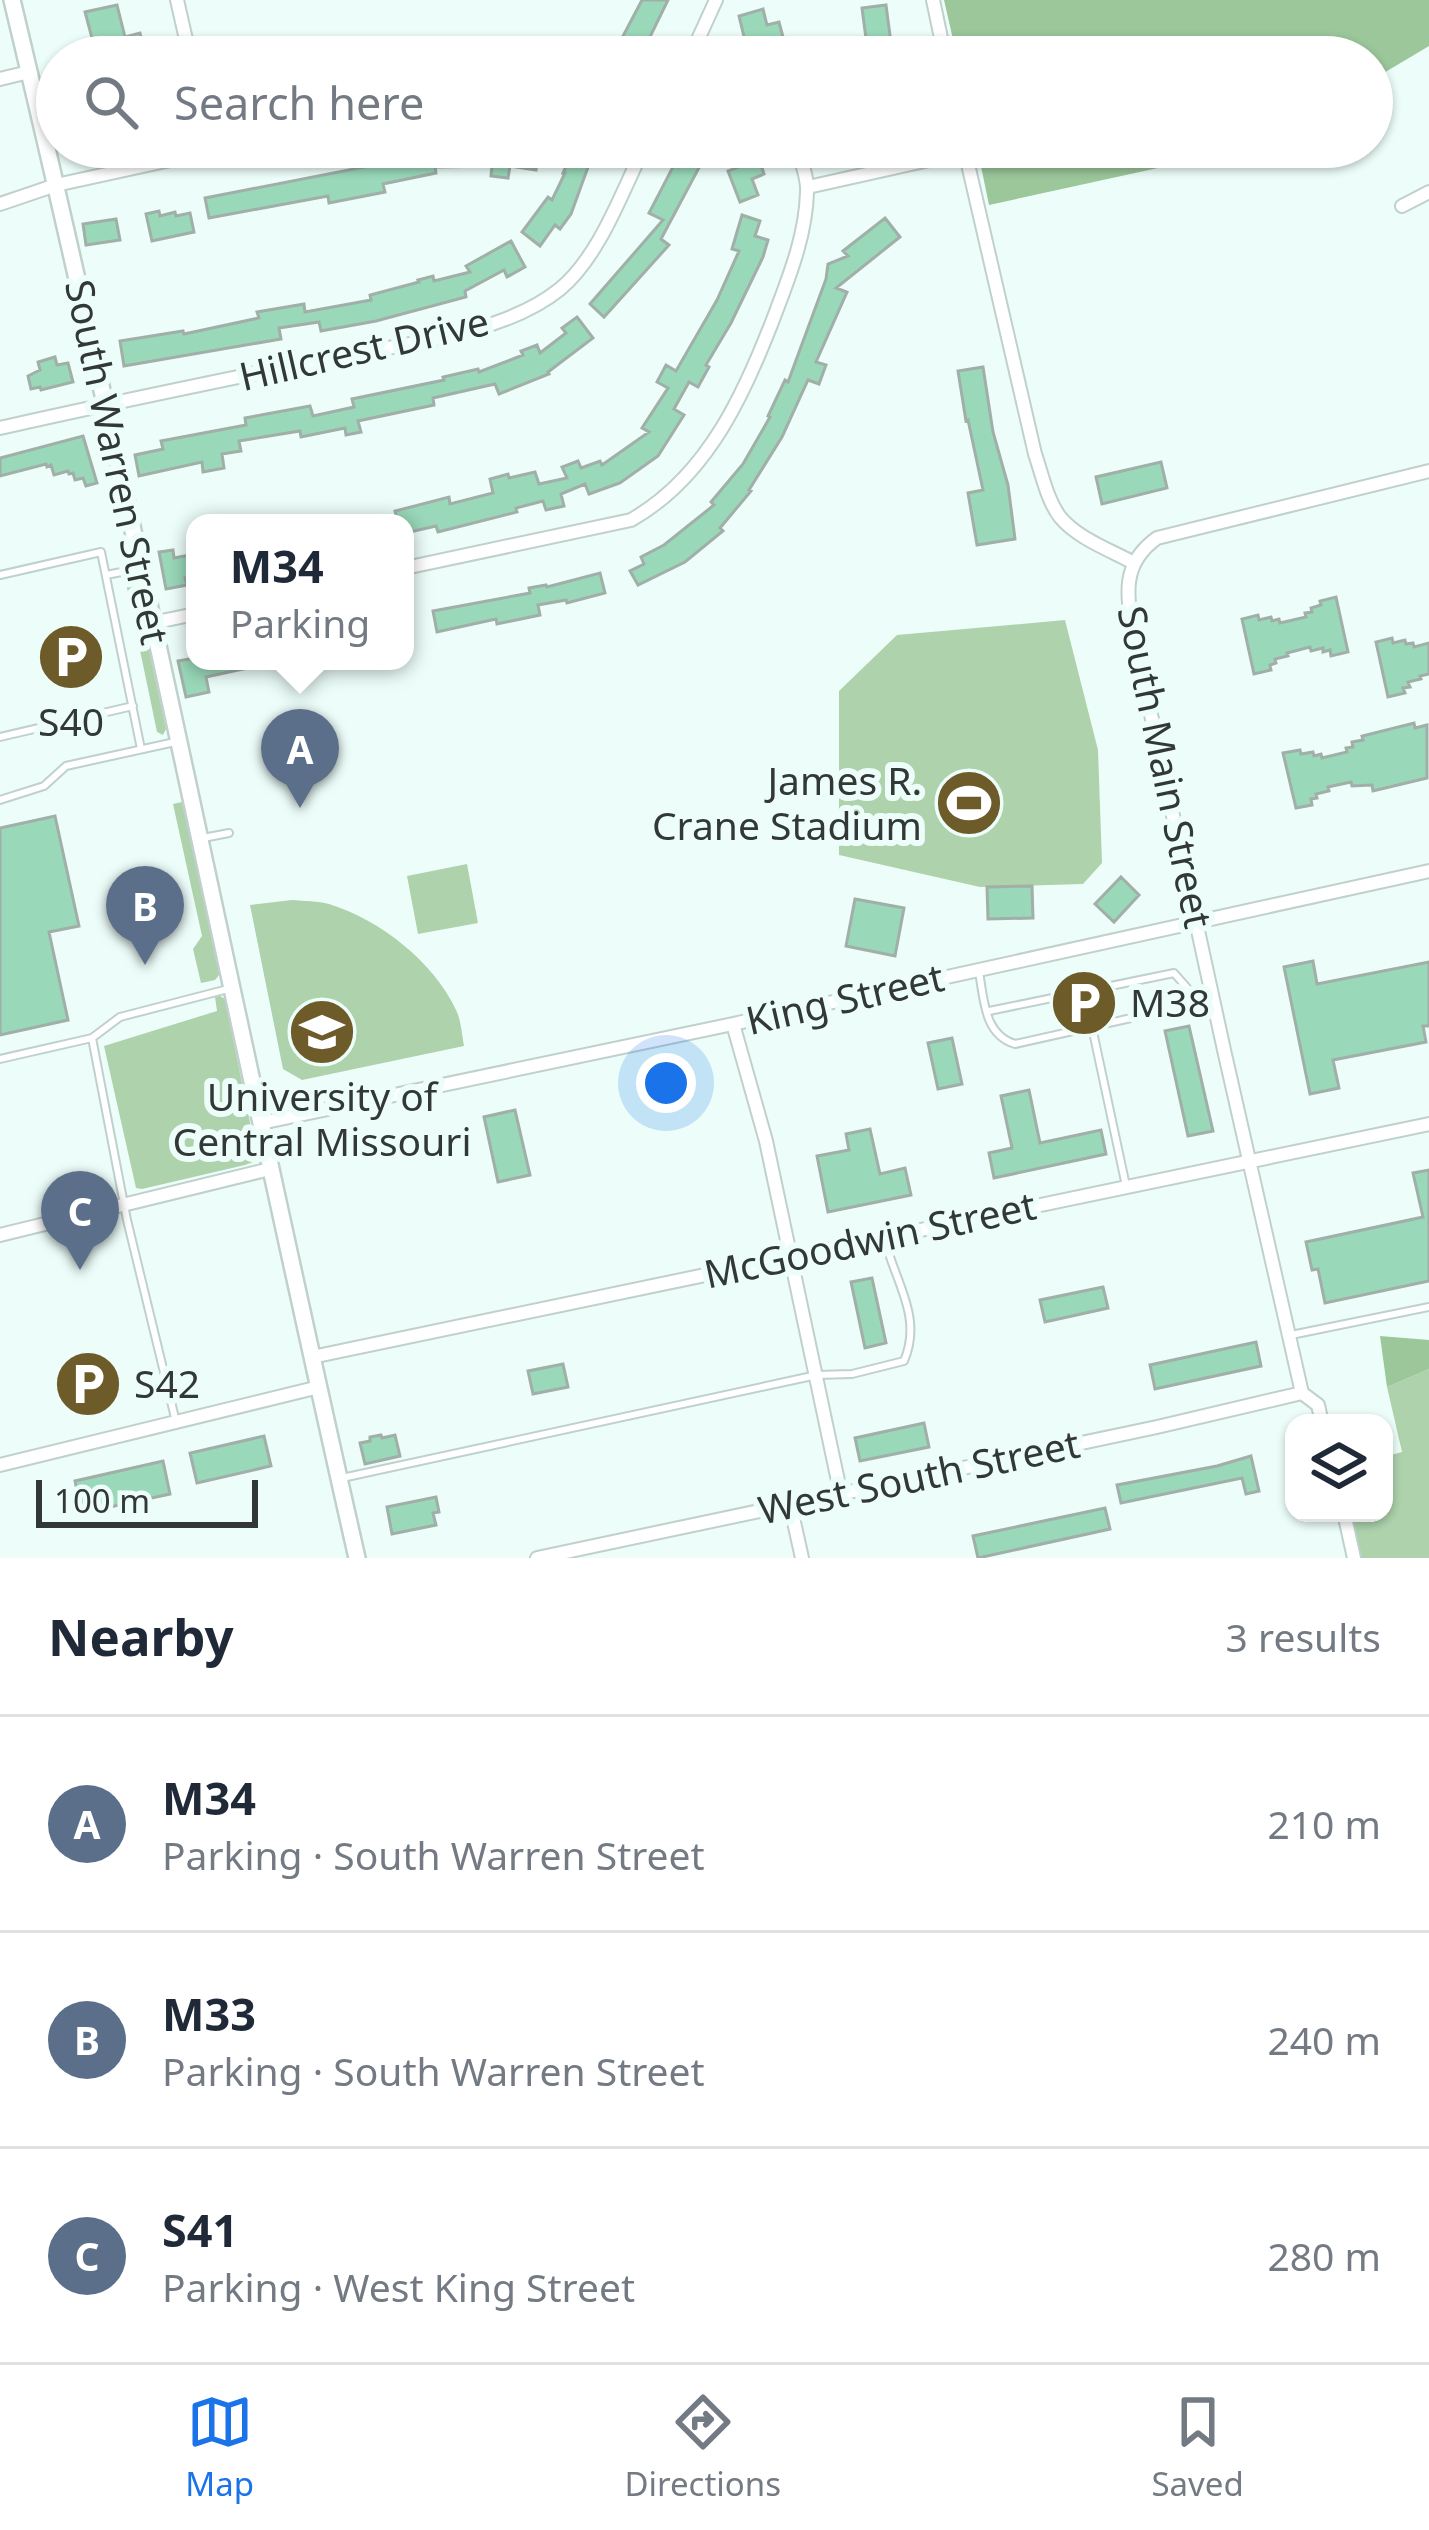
<!DOCTYPE html>
<html lang="en">
<head>
<meta charset="utf-8">
<style>
	body { margin:0; font-family:"Noto Sans",sans-serif; background:#f2f2f3; color:#1f2937 }
	.controls { position:absolute; right:36px; bottom:36px; display:grid; overflow:hidden; border-radius:24px; box-shadow:0 3px 9px #0004 }
	.controls button { width:108px; height:108px; display:grid; place-items:center; padding:0; border:0; border-bottom:3px solid #e0e1e3; background:#fff; color:#1f2937; font:60px sans-serif }
	.scale { position:absolute; left:36px; bottom:30px; width:222px; box-sizing:border-box; padding-left:12px; border:6px solid #313836; border-top:0; font-size:33px; line-height:42px; white-space:nowrap; color:#313836; -webkit-text-stroke:9px #edfefa; paint-order:stroke }
	.you { position:absolute; left:666px; top:1083px; width:42px; height:42px; margin:-30px; border:9px solid #fff; border-radius:50%; background:#1a73e8; box-shadow:0 0 0 18px #1a73e833 }
	.badge { display:grid; place-items:center; width:78px; height:78px; border-radius:50%; background:#1a73e8; color:#fff; font-size:39px; font-weight:700 }
	.pin { position:absolute; translate:-50% -99px; filter:drop-shadow(0 3px 6px #0008) }
	.pin::after { content:''; position:absolute; top:63px; width:42px; height:36px; background:inherit; clip-path:polygon(0 0,100% 0,50% 100%) }
	.popup { position:absolute; left:186px; top:514px; width:228px; height:156px; box-sizing:border-box; display:grid; place-content:center; border-radius:24px; background:#fff; filter:drop-shadow(0 3px 9px #0005); font-size:39px; white-space:nowrap; color:#747a83 }
	.popup b { font-size:45px; color:#1f2937 }
	.popup::after { content:''; position:absolute; left:50%; top:100%; margin-left:-24px; border:24px solid transparent; border-top-color:#fff }
	.list { margin:0; padding:0; list-style:none }
	h2 { display:flex; justify-content:space-between; align-items:center; height:156px; margin:0; padding:0 48px; font-size:51px }
	h2 small { font-size:39px; font-weight:400; color:#747a83 }
	.list li { display:grid; grid-template-columns:78px 1fr auto; gap:36px; align-items:center; box-sizing:border-box; height:216px; padding:0 48px; border-top:3px solid #e0e1e3 }
	.list b { display:block; font-size:45px; white-space:nowrap }
	.list p { margin:0; font-size:39px; white-space:nowrap; color:#747a83 }
	.list em { font-size:39px; font-style:normal; color:#747a83 }
	.icon { flex:none; width:66px; height:66px; fill:none; stroke:currentColor; stroke-width:2; stroke-linecap:round; stroke-linejoin:round }
	.map { position:relative; flex:none; width:1429px; height:1558px; overflow:hidden }
	.search { position:absolute; background:#fff; box-shadow:0 3px 9px #0004; left:36px; right:36px; top:36px; height:132px; display:flex; align-items:center; gap:30px; box-sizing:border-box; padding:0 42px; border-radius:66px; color:#747a83; font-size:45px }
	.sheet { height:804px; background:#fff }
	nav { display:flex; justify-content:space-around; align-items:center; box-sizing:border-box; height:168px; border-top:3px solid #e0e1e3; background:#fff; font-size:33px; color:#747a83 }
	nav a { display:grid; justify-items:center; gap:6px }
	nav .on { color:#1a73e8 }
	.map>svg:first-child { display:block }
</style>
</head>
<body>
<div class="map">
<svg width="1429" height="1558" viewBox="0 0 1429 1558">
	<rect width="100%" height="100%" fill="#edfefa"/>
	<path fill="#add2ac" d="M130,580l5,4 31,145 -3,6 -6,-3 -31,-149z
		M1065,620l33,130 4,113 -19,21 -103,3 -141,-32v-164l58,-56z
		M182,802l38,172 -5,6 -14,3 -8,-34 9,-13 -29,-132z
		M467,864l11,59 -60,11 -11,-58z
		M292,900c12,1 26,1 37,4 50,15 105,58 127,106 5,10 6,25 8,36l-162,34 -19,-11 -33,-164z
		M220,996l5,3 32,158 -4,5 -8,3 -103,24 -6,-1 -32,-142 113,-35 -2,-14z
		M1429,1369v189h-69l-11,-45h35v-56l18,-5 -15,-65z"/>
	<path fill="#9bc79b" d="M944,0h485v46l-57,34v-23h-415z
		M977,147h277l-265,58z
		M1380,1336l49,4v29l-42,18z"/>
	<path fill="#99d8b9" stroke="#a1afa8" stroke-width="3" d="M642,0h26l-22,45 6,3 -4,9h-36z
		M117,5l8,32 15,-4 5,22 -48,2 -12,-45z
		M886,5l5,38 -24,3 -5,-38z
		M763,9l4,16 12,-3 4,15 -16,4 3,13 -21,3 -10,-41z
		M532,40l61,11v6h-64z
		M539,147l-3,23 -26,-4 -2,12 -17,-2 1,-10 -57,1 1,6 -53,11 2,8 -56,11 -1,-7 -119,22 -4,-20 236,-46v-4z
		M561,147h9l22,9 -21,58 -11,15 -5,-4 -15,21 -18,-14 26,-35 4,3 13,-27h-2l3,-7 -11,-5z
		M687,147h23l-49,92 8,6 -65,72 -14,-13 73,-84 -14,-7 25,-48 4,2z
		M759,159l5,15 -12,5 6,16 -18,7 -12,-31z
		M159,211l1,5 15,-4 1,4 14,-3 4,19 -42,9 -6,-27z
		M742,215l18,6 -5,15 13,4 -5,17 -32,66 -25,42 3,2 -11,20 -9,-5 -15,27 10,6 -26,41 -38,27 -31,11 -4,-10 -24,10 3,12 -18,4 -3,-9 -27,7 1,4 -79,20 -2,-6 -31,7v-10h-7l-3,-12 54,-14 1,7 43,-11 -3,-14 18,-5 1,4 26,-6 4,12 28,-6 -5,-11 16,-6 3,7 19,-7 2,4 47,-33 -7,-4 26,-40 -11,-6 9,-17 10,6 41,-71 22,-49 -7,-2z
		M885,218l15,19 -64,51 11,4 -31,70 10,3 -7,19 -11,-4 -26,57 -33,53 2,1 -31,37 3,3 -38,31 -47,23 -8,-14 14,-7 -3,-7 23,-12 50,-40 -3,-3 32,-38 27,-47 -2,-1 17,-36 3,2 38,-103 2,-15 20,-8 -5,-5z
		M116,219l4,21 -34,5 -3,-21z
		M511,241l14,26 -18,10 -3,-7 -39,21 1,6 -90,24 -55,10 -2,-9 -40,6 2,11 -157,27 -4,-25 63,-10 1,3 75,-16 -2,-6 47,-8 1,8 66,-12 -1,-5 49,-13 -1,-2 15,-4 1,5 36,-9 -4,-6z
		M577,317l16,21 -45,34 1,2 -50,20 -4,-10 -62,14 1,7 -76,16 3,11 -15,3 -1,-7 -44,9 -1,-6 -61,10 2,10 -19,3 2,14 -21,4 -1,-10 -63,14 -4,-21 28,-6 -2,-8 85,-16 -1,-7 65,-12 3,10 41,-9 -2,-8 92,-19 -1,-3 35,-8 1,3 44,-17 -2,-4 16,-6 3,8 26,-20 -4,-5z
		M55,357l2,8 11,-2 5,19 -32,8 -1,-3 -9,2 -3,-13 12,-6 -2,-8z
		M983,367l10,65 15,53 7,54 -38,6 -9,-52 15,-3 -15,-70 -2,1 -8,-50z
		M83,436l14,47 -11,3 -3,-8 -8,2 -2,-7 -4,1 -1,-3 -14,4 -3,-10 -4,2 -1,-3 -46,12v-18z
		M1161,462l6,26 -65,16 -6,-27z
		M173,550l1,8 21,-4v22l-10,2 2,7 -21,4 -7,-37z
		M600,573l5,20 -38,10 -1,-3 -28,5 2,10 -43,9 -1,-5 -59,13 -4,-21 97,-18 -1,-5 17,-3 1,2z
		M1336,597l12,55 -17,4 -1,-6 -7,2v-4l-12,3 -1,-4 -23,6 1,3 -13,3 1,4 -6,2 1,5 -17,4 -12,-55 16,-4 1,5 12,-3 1,4 7,-2 1,4 26,-6 -1,-4 7,-1 -1,-4 10,-3 -1,-4z
		M1392,638l1,5 12,-3 1,4 7,-1 1,4 15,-4v31l-9,2 1,3 -13,3 2,5 -7,1 2,5 -17,4 -12,-55z
		M195,658v3h61l1,5 -51,11 3,15 -23,5 -8,-36z
		M1414,723l1,5 12,-3v53l-54,13 -1,-6 -20,1 -1,-4 -23,5 1,4 -13,3 1,4 -6,1 1,6 -16,3 -13,-55 17,-3 1,4 12,-2 1,4 7,-2 1,4 25,-6 -1,-4 7,-1 -1,-5 11,-2 -1,-4z
		M55,816l24,110 -30,6 19,88 -68,15v-207z
		M1121,877l18,18 -25,27 -19,-18z
		M1032,886l1,32 -45,1 -1,-32z
		M855,899l49,9 -9,48 -49,-10z
		M1313,961l4,23 112,-22v64h-6l3,16 -93,18 6,28 -29,6 -26,-127z
		M1189,1026l24,105 -25,5 -23,-105z
		M952,1038l10,46 -24,5 -10,-46z
		M1029,1090l11,53 61,-13 5,24 -112,24 -5,-25 23,-5 -11,-52z
		M515,1110l15,65 -32,7 -14,-65z
		M870,1129l10,45 25,-6 6,27 -83,17 -11,-56 32,-6 -3,-16z
		M1429,1170v111l-104,22 -7,-34 -6,1 -6,-28 117,-25 -10,-44z
		M872,1278l14,65 -21,5 -14,-66z
		M1103,1287l5,21 -63,14 -5,-22z
		M1256,1342l5,24 -106,23 -5,-24z
		M563,1364l5,23 -35,7 -5,-23z
		M924,1423l5,24 -69,14 -5,-23z
		M381,1435l1,3 13,-3 5,21 -35,8 -5,-21 10,-2v-4z
		M264,1436l7,30 -74,17 -7,-30z
		M1251,1456l8,35 -13,3 -4,-16 -121,25 -4,-18 100,-19z
		M163,1461l7,33 -88,19 -7,-32z
		M436,1497l3,15 -6,1 3,12 -44,9 -5,-27z
		M1105,1508l5,21 -132,29 -5,-22z"/>
	<g fill="none" stroke-linecap="round" stroke-linejoin="round">
		<defs>
			<path id="service" d="M0,575l101,-23 40,197
				M106,575l31,-6
				M0,737l133,-31
				M0,800l44,-14 22,-20 109,-24
				M203,838l26,-5
				M979,972c5,27 5,63 36,72l170,-38 24,-10
				M989,1011l185,-38 23,26
				M1092,1027l34,159
				M92,1038l28,-21 108,-28
				M0,1059l92,-21 35,182 49,202
				M1291,1335l138,-28
				M342,1478l475,-103 35,-1 52,-13c19,-44 -9,-79 -19,-121"/>
			<path id="minor" d="M177,0l13,57
				M933,0l12,57
				M690,57l26,-57
				M0,79l29,-7
				M964,147l71,307c7,20 12,46 25,63 17,21 50,33 74,46
				M808,187l157,-35
				M0,204l56,-19 174,-38
				M1402,206l27,-14
				M0,428c105,-24 210,-45 315,-67 75,-16 185,-23 245,-72 39,-32 62,-97 84,-142
				M405,568l226,-48c78,-44 116,-131 146,-211 14,-37 29,-76 30,-117 1,-14 -6,-32 -11,-45
				M152,623l43,-9
				M733,1024l33,117 75,354
				M261,1123l472,-99 696,-153
				M0,1235l270,-66
				M312,1357l1117,-233
				M1322,1423l-4,-18 -16,-12 -78,-343 -89,-409c-7,-41 -17,-75 22,-103l272,-67
				M0,1465l319,-78
				M790,1504l12,54
				M1344,1513l10,45
				M537,1558l620,-131 145,-34"/>
			<path id="tertiary" d="M12,0c124,517 227,1039 345,1558"/>
		</defs>
		<use href="#service" stroke="#c0d0cd" stroke-width="10"/>
		<use href="#minor" stroke="#c0d0cd" stroke-width="16"/>
		<use href="#tertiary" stroke="#c0d0cd" stroke-width="20"/>
		<use href="#service" stroke="#fff" stroke-width="6"/>
		<use href="#minor" stroke="#fff" stroke-width="12"/>
		<use href="#tertiary" stroke="#fff" stroke-width="15"/>
	</g>
	<defs>
		<symbol id="parking-disc" viewBox="-11 -11 22 22"><circle r="9.5" fill="#6d5c29" stroke="#edfefa"/><path d="M-3.5-5.5H1a3.5 3.5 0 0 1 0 7H-1V5.5H-3.5ZM-1-3.4V-.6H.8a1.4 1.4 0 0 0 0-2.8Z" fill="#fff"/></symbol>
		<symbol id="stadium-disc" viewBox="-11 -11 22 22"><circle r="9.5" fill="#6d5c29" stroke="#edfefa"/><path d="M0-5a6.5 5 0 1 0 0 10a6.5 5 0 1 0 0-10ZM-3.5-1.8h7v3.6h-7Z" fill="#fff"/></symbol>
		<symbol id="university-disc" viewBox="-11 -11 22 22"><circle r="9.5" fill="#6d5c29" stroke="#edfefa"/><path d="M0-5L7-2L0 1L-7-2ZM-4 1L0 2.5L4 1V4Q0 6-4 4Z" fill="#fff"/></symbol>
	</defs>
	<g fill-rule="evenodd">
		<use href="#parking-disc" x="33" y="619" width="76" height="76"/>
		<use href="#stadium-disc" x="931" y="765" width="76" height="76"/>
		<use href="#parking-disc" x="1046" y="965" width="76" height="76"/>
		<use href="#university-disc" x="284" y="994" width="76" height="76"/>
		<use href="#parking-disc" x="50" y="1346" width="76" height="76"/>
	</g>
	<g text-anchor="middle" stroke-width="12" stroke-linejoin="round" paint-order="stroke">
		<g font-size="39" fill="#313836" stroke="#edfefa">
			<text transform="translate(364 349) rotate(-13)" y="14">Hillcrest Drive</text>
			<text transform="translate(117 462) rotate(78)" y="14">South Warren Street</text>
			<text transform="translate(1165 767) rotate(78)" y="14">South Main Street</text>
			<text transform="translate(845 999) rotate(-13)" y="14">King Street</text>
			<text transform="translate(870 1240) rotate(-12)" y="14">McGoodwin Street</text>
			<text transform="translate(919 1477) rotate(-12)" y="14">West South Street</text>
		</g>
		<g font-size="39" fill="#313836" stroke="#edfefa">
			<text x="71" y="736">S40</text>
			<text x="922" y="795" text-anchor="end">James R.<tspan x="922" dy="45">Crane Stadium</tspan></text>
			<text x="1130" y="1017" text-anchor="start">M38</text>
			<text x="322" y="1111">University of<tspan x="322" dy="45">Central Missouri</tspan></text>
			<text x="134" y="1398" text-anchor="start">S42</text>
		</g>
	</g>
</svg>
<div class="controls">
<button><svg class="icon" aria-label="layers" viewBox="0 0 24 24"><path d="M12 4l9 5-9 5-9-5zM3 14l9 5 9-5"/></svg></button>
</div>
<div class="scale">100 m</div>
<div class="you"></div>
<div class="pin badge" style="left:300px;top:808px;background:#5c6f8a">A</div>
<div class="popup"><b>M34</b>Parking</div>
<div class="pin badge" style="left:145px;top:965px;background:#5c6f8a">B</div>
<div class="pin badge" style="left:80px;top:1270px;background:#5c6f8a">C</div>
<div class="search"><svg class="icon" aria-label="search" viewBox="0 0 24 24"><circle cx="10" cy="10" r="6"/><path d="M15 15l6 6"/></svg>Search here</div>
</div>
<section class="sheet">
<h2>Nearby<small>3 results</small></h2>
<ul class="list">
<li><span class="badge" style="background:#5c6f8a">A</span><div><b>M34</b><p>Parking · South Warren Street</p></div><em>210 m</em></li>
<li><span class="badge" style="background:#5c6f8a">B</span><div><b>M33</b><p>Parking · South Warren Street</p></div><em>240 m</em></li>
<li><span class="badge" style="background:#5c6f8a">C</span><div><b>S41</b><p>Parking · West King Street</p></div><em>280 m</em></li>
</ul>
</section>
<nav>
<a class="on"><svg class="icon" aria-label="map" viewBox="0 0 24 24"><path d="M3 6l6-2 6 2 6-2v14l-6 2-6-2-6 2zM9 4v14M15 6v14"/></svg>Map</a>
<a><svg class="icon" aria-label="directions" viewBox="0 0 24 24"><path d="M12 3l9 9-9 9-9-9zM9 14v-3h6M13 9l2 2-2 2"/></svg>Directions</a>
<a><svg class="icon" aria-label="saved" viewBox="0 0 24 24"><path d="M7 4h10v16l-5-4-5 4z"/></svg>Saved</a>
</nav>
</body>
</html>
